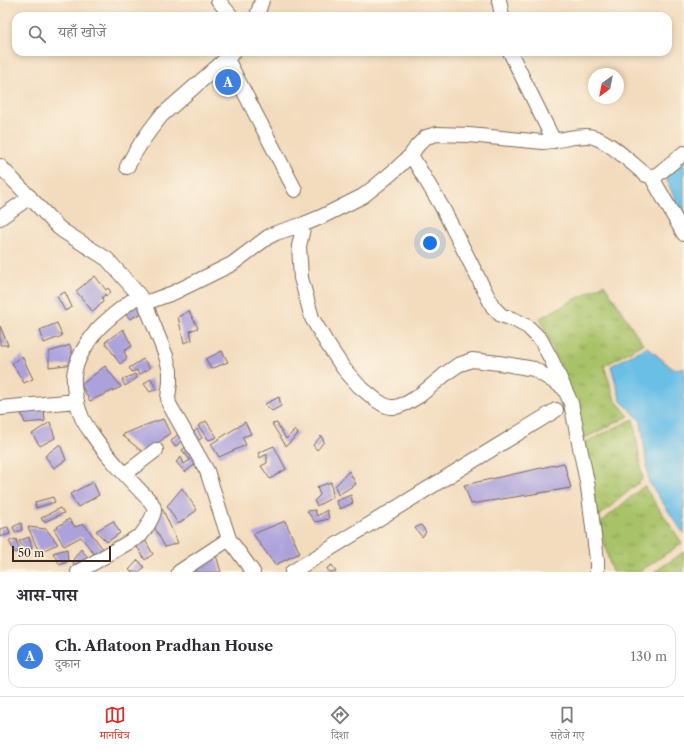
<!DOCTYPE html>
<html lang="hi">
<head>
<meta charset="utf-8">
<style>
	body { margin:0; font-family:"Libre Caslon Text","Noto Serif Devanagari",serif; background:#f7f7f7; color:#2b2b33 }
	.compass { position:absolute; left:588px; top:68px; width:36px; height:36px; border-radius:50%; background:#fff; box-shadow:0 2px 6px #0003; rotate:212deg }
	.scale { position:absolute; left:12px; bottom:10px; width:99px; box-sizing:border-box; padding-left:4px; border:2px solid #3b2a1e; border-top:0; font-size:11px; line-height:14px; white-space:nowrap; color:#3b2a1e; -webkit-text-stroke:3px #fcf5e5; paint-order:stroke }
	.you { position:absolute; left:430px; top:243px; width:14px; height:14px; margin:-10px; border:3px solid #fff; border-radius:50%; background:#1a73e8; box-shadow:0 0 0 6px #1a73e833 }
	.badge { display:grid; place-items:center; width:26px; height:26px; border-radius:50%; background:#d93025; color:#fff; font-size:13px; font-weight:700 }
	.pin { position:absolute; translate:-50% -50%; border:2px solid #fff; box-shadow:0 1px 4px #0006 }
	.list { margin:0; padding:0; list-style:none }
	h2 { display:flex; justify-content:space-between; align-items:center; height:52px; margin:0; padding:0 16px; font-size:17px }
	h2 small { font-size:13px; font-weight:400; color:#7c7c81 }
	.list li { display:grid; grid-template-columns:26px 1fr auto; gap:12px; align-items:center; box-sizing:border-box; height:64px; margin:0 8px 8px; padding:0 8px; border:1px solid #e1e1e2; border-radius:12px }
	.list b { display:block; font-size:15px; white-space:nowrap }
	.list p { margin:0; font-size:13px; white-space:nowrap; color:#7c7c81 }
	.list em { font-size:13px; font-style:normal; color:#7c7c81 }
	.icon { flex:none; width:22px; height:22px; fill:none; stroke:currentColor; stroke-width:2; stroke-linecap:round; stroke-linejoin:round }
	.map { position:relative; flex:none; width:684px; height:572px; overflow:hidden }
	.search { position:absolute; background:#fff; box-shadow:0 2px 6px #0003; left:12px; right:12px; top:12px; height:44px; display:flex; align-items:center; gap:10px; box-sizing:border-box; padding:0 14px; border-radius:12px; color:#7c7c81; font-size:15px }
	.sheet { height:124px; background:#fff }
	nav { display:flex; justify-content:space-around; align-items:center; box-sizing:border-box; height:56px; border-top:1px solid #e1e1e2; background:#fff; font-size:11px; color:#7c7c81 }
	nav a { display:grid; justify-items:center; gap:2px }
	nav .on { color:#d93025 }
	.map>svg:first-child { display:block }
</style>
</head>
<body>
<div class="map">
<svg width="684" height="572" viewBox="0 0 684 572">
	<defs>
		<pattern id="grass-tufts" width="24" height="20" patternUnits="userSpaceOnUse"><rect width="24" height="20" fill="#a8c268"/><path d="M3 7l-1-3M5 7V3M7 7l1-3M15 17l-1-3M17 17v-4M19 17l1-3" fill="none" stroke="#8a9e55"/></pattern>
	</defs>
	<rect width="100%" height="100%" fill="#fcf5e5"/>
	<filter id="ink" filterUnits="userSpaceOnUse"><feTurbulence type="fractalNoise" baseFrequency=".025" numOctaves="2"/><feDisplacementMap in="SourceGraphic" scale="8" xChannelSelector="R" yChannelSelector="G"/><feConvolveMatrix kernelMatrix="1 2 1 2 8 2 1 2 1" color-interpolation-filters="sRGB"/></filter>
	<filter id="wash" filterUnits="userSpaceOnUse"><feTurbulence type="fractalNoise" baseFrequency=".012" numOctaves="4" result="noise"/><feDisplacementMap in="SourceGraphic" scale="16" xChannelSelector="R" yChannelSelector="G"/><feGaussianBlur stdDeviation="0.9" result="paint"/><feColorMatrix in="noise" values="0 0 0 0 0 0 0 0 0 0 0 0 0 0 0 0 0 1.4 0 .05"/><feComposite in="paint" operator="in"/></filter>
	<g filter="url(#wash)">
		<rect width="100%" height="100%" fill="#f3dcbe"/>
		<path fill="url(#grass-tufts)" stroke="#727643" d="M604,284l39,60 -39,22 11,34 14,16 -46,23 -21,-68 -22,-53z
			M633,419l10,60 -46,39 -13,-75z
			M644,486l38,57 -43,29h-27l-13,-48z
			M684,552v20h-30z"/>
		<path fill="#6bbfe7" stroke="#537482" d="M684,159v60l-19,-43z
			M647,347l26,22 11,-1v166l-35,-52 -8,-61 -20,-20 -10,-35z"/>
		<g id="blocks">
			<path fill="#aca2db" d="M95,276l11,14 2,-2 3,4 -5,4 -1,-2 -3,4 1,4 -10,10 -17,-21z
				M65,292l7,15 -7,4 -8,-15z
				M138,304l4,9 -12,6 -6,-7z
				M189,311l9,17 -8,3 2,9 -8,3 -6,-26z
				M57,323l5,13 -18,7 -4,-13z
				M0,326l8,19h-8z
				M123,329l9,17 -8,5 3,7 -7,6 -15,-22z
				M70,345l5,19 -26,3v-15z
				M222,351l6,11 -17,7 -5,-10z
				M22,356l11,23 -9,4 -12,-20z
				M143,359l7,9 -11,7 -2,-5 -5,2 -3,-4z
				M105,366l16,21 -31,14 -9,-16z
				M135,374l2,4 -12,8 -3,-6z
				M151,378l5,11 -6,3 -6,-8z
				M279,397l2,9 -9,5 -7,-7z
				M44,409l1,12 -20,2 -5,-12z
				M163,419l7,14 -25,21 -23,-19 21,-9z
				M206,421l11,16 -8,3 -11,-14z
				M50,422l5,16 -15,8 -8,-12z
				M245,422l6,12 -9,3 4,8 -27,12 -8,-13z
				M277,423l9,16 9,-9 3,4 -12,12 -14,-22z
				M197,429l5,9 -5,3 -5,-7z
				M182,430l4,7 -11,10 -4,-6z
				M321,436l3,6 -7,8 -4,-5z
				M190,443l10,18 -15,11 -9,-10 5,-5 3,7 6,-4 -8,-10z
				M60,444l6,16 -12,8 -9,-12z
				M274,446l12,23 -16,10 -9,-13 6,-3v-9l-7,4 -2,-5z
				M564,463l7,25 -100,16 -7,-19z
				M349,471l7,13 -18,11 -3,-9z
				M93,482l6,13 -21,12 -8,-13z
				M331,482l2,15 -16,9 -3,-5 6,-6 -3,-8z
				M182,488l15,22 -19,14 -11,-18z
				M351,495l2,8 -13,6 -4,-8z
				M53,497l2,5 -19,6 -1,-6z
				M60,508l4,5 -20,9 -3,-4z
				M162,508l16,35 -13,4 -14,-26z
				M315,510l2,6 10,-6 2,9 -14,3 -8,-11z
				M69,519l6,8 9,-3 19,25 -9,5 -13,-17 -17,9 -10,-17z
				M113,521l7,12 -13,9 -11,-11z
				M285,521l15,32 -25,12 -22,-31z
				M21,523l1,7 -7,3 -2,-6z
				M421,525l5,7 -4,5 -7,-9z
				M8,527l2,7 -10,3v-8z
				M28,527l18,2 12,15 -19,8z
				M29,537l3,11 -6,5 -7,-12z
				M16,539l4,12 -5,2 -6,-12z
				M145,540l8,14 -8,6 -9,-15z
				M67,549l1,12 -8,4 -7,-12z
				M81,549l10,12 -12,9 -7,-9z
				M216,555l5,17h-30z
				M138,560l6,7 -4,5h-8l-3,-2z
				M332,565l4,7h-7l-2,-4z"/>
		</g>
	</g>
	<g filter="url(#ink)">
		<use href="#blocks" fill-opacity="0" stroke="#7b6856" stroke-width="1"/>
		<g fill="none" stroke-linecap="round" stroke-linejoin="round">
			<defs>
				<path id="street" d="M218,0l13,16
					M499,0l3,16
					M257,16l5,-16
					M510,52l44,89
					M227,59l68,131
					M411,155l31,52 51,100 8,8 14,5 13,7 13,13 10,19 20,44 17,84 9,73v12
					M0,166l58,61 5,4 44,28 32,36 6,8 21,53 4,15v11l-2,16 1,6 38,67 22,68 24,33
					M127,167c9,-18 21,-35 34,-51l73,-64
					M651,176l33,58
					M0,218l30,-21
					M304,224l-5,22 2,32 11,40 14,24 18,27 15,17 17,14 8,5 6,2h6l11,-4 12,-7 29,-24 10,-7 14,-5 27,3 35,6 30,19
					M145,303l28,-10 59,-29 36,-27 8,-4 28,-9 17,-7 42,-21 14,-11 18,-15 16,-15 6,-9 9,-9 11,-3 32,1 74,7c15,-1 30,-6 44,-6 18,0 45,28 59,39l5,1 6,-1 27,-22
					M0,408l77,-7
					M125,474l31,-24
					M78,572l63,-37c4,-5 14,-20 13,-26 0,-3 -2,-5 -3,-7 -21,-22 -44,-45 -61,-71 -3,-4 -6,-9 -8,-13 -5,-12 -9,-29 -8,-42 1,-16 13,-33 23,-46 12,-13 28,-24 42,-35
					M179,572l50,-33
					M292,572l264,-162"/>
			</defs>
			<use href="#street" stroke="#7b6856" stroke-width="16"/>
			<use href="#street" stroke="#fff" stroke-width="14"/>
		</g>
	</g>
</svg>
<svg class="compass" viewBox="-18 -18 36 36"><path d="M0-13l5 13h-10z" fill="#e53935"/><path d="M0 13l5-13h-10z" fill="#7c7c81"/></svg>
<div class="scale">50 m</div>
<div class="you"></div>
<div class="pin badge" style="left:228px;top:82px;background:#3f7fe0">A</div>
<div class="search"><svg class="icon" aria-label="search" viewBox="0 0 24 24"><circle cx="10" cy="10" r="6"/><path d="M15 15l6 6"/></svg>यहाँ खोजें</div>
</div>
<section class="sheet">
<h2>आस-पास<small></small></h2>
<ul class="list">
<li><span class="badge" style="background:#3f7fe0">A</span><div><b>Ch. Aflatoon Pradhan House</b><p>दुकान</p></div><em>130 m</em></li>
</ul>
</section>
<nav>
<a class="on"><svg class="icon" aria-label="map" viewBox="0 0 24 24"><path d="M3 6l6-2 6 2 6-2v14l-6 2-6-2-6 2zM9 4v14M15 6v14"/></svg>मानचित्र</a>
<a><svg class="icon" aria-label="directions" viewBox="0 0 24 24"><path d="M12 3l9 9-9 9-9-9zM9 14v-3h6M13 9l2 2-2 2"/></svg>दिशा</a>
<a><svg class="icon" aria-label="saved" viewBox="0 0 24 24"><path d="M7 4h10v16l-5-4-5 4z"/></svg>सहेजे गए</a>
</nav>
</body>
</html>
